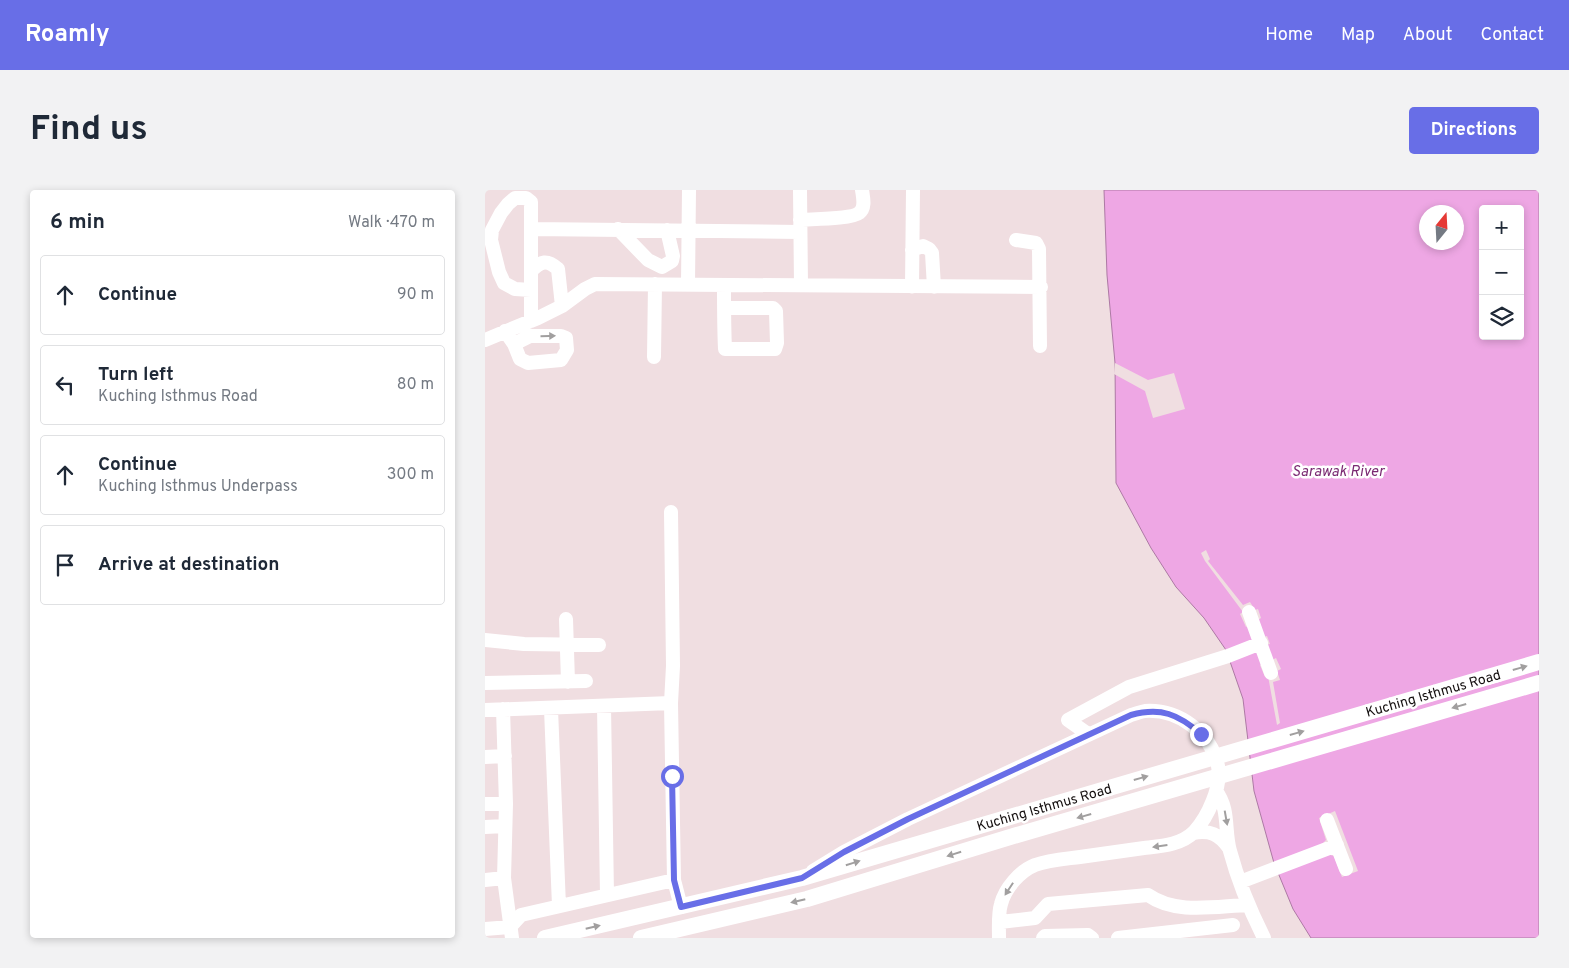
<!DOCTYPE html>
<html lang="en">
<head>
<meta charset="utf-8">
<style>
	body { margin:0; font-family:Overpass,sans-serif; background:#f2f2f3; color:#1f2937 }
	.controls { position:absolute; right:15px; top:15px; display:grid; overflow:hidden; border-radius:5px; box-shadow:0 2px 8px #0003 }
	.controls button { width:45px; height:45px; display:grid; place-items:center; padding:0; border:0; border-bottom:1px solid #e0e1e3; background:#fff; color:#1f2937; font:25px sans-serif }
	.compass { position:absolute; left:934px; top:15px; width:45px; height:45px; border-radius:50%; background:#fff; box-shadow:0 2px 8px #0003; rotate:18deg }
	.stop { position:absolute; width:15px; height:15px; margin:-11px; border:4px solid #686ee7; border-radius:50%; background:#fff }
	.stop.end { background:#686ee7; border-color:#fff; box-shadow:0 1px 5px #0008 }
	.list { margin:0; padding:0; list-style:none }
	h2 { display:flex; justify-content:space-between; align-items:center; height:65px; margin:0; padding:0 20px; font-size:21px }
	h2 small { font-size:16px; font-weight:400; color:#747a83 }
	.list li { display:grid; grid-template-columns:32px 1fr auto; gap:15px; align-items:center; box-sizing:border-box; height:80px; margin:0 10px 10px; padding:0 10px; border:1px solid #e0e1e3; border-radius:5px }
	.list b { display:block; font-size:19px; white-space:nowrap }
	.list p { margin:0; font-size:16px; white-space:nowrap; color:#747a83 }
	.list em { font-size:16px; font-style:normal; color:#747a83 }
	.icon { flex:none; width:28px; height:28px; fill:none; stroke:currentColor; stroke-width:2; stroke-linecap:round; stroke-linejoin:round }
	.map { position:relative; flex:none; width:1054px; height:748px; overflow:hidden; border-radius:5px }
	header { display:flex; align-items:center; gap:30px; box-sizing:border-box; height:70px; padding:0 25px; background:#686ee7; color:#fff }
	header strong { font-size:24px }
	nav { display:flex; gap:28px; margin-inline-start:auto; font-size:18px }
	.intro { display:flex; align-items:center; justify-content:space-between; box-sizing:border-box; height:120px; padding:0 30px }
	h1 { margin:0; font-size:35px }
	.button { padding:12px 22px; border-radius:5px; background:#686ee7; color:#fff; font-size:18px; font-weight:700 }
	main { display:flex; gap:30px; padding:0 30px }
	aside { flex:1; background:#fff; border-radius:5px; box-shadow:0 2px 8px #0003 }
	.map>svg:first-child { display:block }
</style>
</head>
<body>
<header>
<strong>Roamly</strong>
<nav><a>Home</a><a>Map</a><a>About</a><a>Contact</a></nav>
</header>
<div class="intro"><h1>Find us</h1><a class="button">Directions</a></div>
<main>
<aside>
<h2>6 min<small>Walk · 470 m</small></h2>
<ul class="list">
<li><svg class="icon" aria-label="ahead" viewBox="0 0 24 24"><path d="M12 20V5M6 11l6-6 6 6"/></svg><div><b>Continue</b></div><em>90 m</em></li>
<li><svg class="icon" aria-label="left" viewBox="0 0 24 24"><path d="M17 20v-9H6M10 6l-5 5 5 5"/></svg><div><b>Turn left</b><p>Kuching Isthmus Road</p></div><em>80 m</em></li>
<li><svg class="icon" aria-label="ahead" viewBox="0 0 24 24"><path d="M12 20V5M6 11l6-6 6 6"/></svg><div><b>Continue</b><p>Kuching Isthmus Underpass</p></div><em>300 m</em></li>
<li><svg class="icon" aria-label="arrive" viewBox="0 0 24 24"><path d="M6 21V4h12l-3 4 3 4H6"/></svg><div><b>Arrive at destination</b></div></li>
</ul>
</aside>
<div class="map">
<svg width="1054" height="748" viewBox="0 0 1054 748">
	<rect width="100%" height="100%" fill="#f0dee1"/>
	<path fill="#eea7e4" stroke="#ad79a4" fill-rule="evenodd" d="M619,0h435v748h-228l-18,-29 -19,-46 -20,-72 -11,-92 -17,-49 -22,-32 -28,-31 -25,-39 -35,-65 -1,-120 -8,-88zM998,19h37v127h-37zM942,22h30v30h-30z"/>
	<path fill="#f0dee1" d="M630,173l33,17 26,-7 11,36 -32,9 -8,-27 -31,-17z
		M721,360l4,9 -2,2 35,44 7,-3 5,8 3,-1 3,9 -3,2 6,17 3,-1 3,8 -4,1 6,15 4,-2 5,11 -4,2 3,9 -7,2 7,41 -3,2 -9,-49 -3,1 -5,-12 2,-1 -8,-25 -6,-13 -2,1 -6,-13 3,-2 -38,-51 -4,-8z
		M850,621l23,60 -16,6 -8,-21 -7,-2 -7,-8 6,-6 -7,-22z"/>
	<g fill="none" stroke-linecap="round" stroke-linejoin="round">
		<path stroke="#fff" stroke-width="14" d="M315,0l1,95
			M315,30c11,-1 52,-1 59,-7 7,-5 4,-16 3,-23
			M46,39l269,3
			M133,39l30,31 14,7 10,-6 1,-5 -6,-26
			M531,50l20,3 3,6 1,97
			M427,60l11,-4 6,3 3,4 2,34
			M46,81c10,-10 16,-12 27,-2l4,37
			M203,94l1,-94
			M239,95c0,21 0,43 1,64h50l2,-6 -1,-32 -3,-3h-49
			M427,97l1,-97
			M46,100l-16,-1 -11,-6 -5,-11 -8,-32 1,-10 9,-17 7,-9 7,-6h11l5,4v119
			M20,141l9,13 6,15 8,4 33,-3 6,-10 -1,-12 -5,-2h-31l-16,8
			M0,150l53,-22 24,-12 23,-17 10,-5 446,3
			M169,167l1,-73
			M186,322l2,154 -2,37 3,177 7,27
			M764,422l22,61
			M81,429l2,63
			M0,450l39,4 75,1
			M0,493l101,-2
			M119,516l3,189
			M18,519l3,95 -2,74 8,60
			M66,519l8,197
			M0,520l186,-7
			M603,544l-20,-14 61,-33 99,-31 33,-13
			M0,567l20,-1
			M731,601c14,19 8,39 14,60 8,30 20,59 34,87
			M0,614h21
			M842,630l19,49
			M0,637l20,-1
			M708,643c17,-3 26,1 36,15
			M328,681l31,-19 64,-33 223,-104c4,-1 9,-3 14,-4 34,-2 66,22 73,55 4,20 -10,51 -24,66 -13,13 -33,14 -50,16 -21,3 -42,6 -64,9 -15,2 -31,3 -45,8 -15,6 -30,23 -34,39 -3,10 -2,23 -2,34
			M0,690l19,-2
			M755,692l97,-37
			M515,732l35,-4 13,-14 100,-9c28,20 68,11 101,10
			M0,739l25,-2 11,-12 153,-35
			M558,748l2,-2 43,-1 4,3
			M633,748l115,-13"/>
		<path stroke="#fff" stroke-width="16" d="M60,748l257,-60 737,-216
			M156,748l166,-39 210,-64 522,-152"/>
	</g>
	<defs><path id="oneway-solid" d="M-6-.8H1V-3.2L6.5 0L1 3.2V.8H-6Z" transform="scale(1.25)"/></defs>
	<g fill="#a19f9f">
		<use href="#oneway-solid" transform="translate(63 146) rotate(-1)"/>
		<use href="#oneway-solid" transform="translate(1035 478) rotate(-16)"/>
		<use href="#oneway-solid" transform="translate(974 516) rotate(164)"/>
		<use href="#oneway-solid" transform="translate(812 543) rotate(-16)"/>
		<use href="#oneway-solid" transform="translate(656 588) rotate(-16)"/>
		<use href="#oneway-solid" transform="translate(599 626) rotate(164)"/>
		<use href="#oneway-solid" transform="translate(741 628) rotate(80)"/>
		<use href="#oneway-solid" transform="translate(675 656) rotate(172)"/>
		<use href="#oneway-solid" transform="translate(469 664) rotate(163)"/>
		<use href="#oneway-solid" transform="translate(368 673) rotate(-17)"/>
		<use href="#oneway-solid" transform="translate(524 699) rotate(123)"/>
		<use href="#oneway-solid" transform="translate(313 711) rotate(167)"/>
		<use href="#oneway-solid" transform="translate(108 737) rotate(-13)"/>
	</g>
	<g fill="none" stroke-linecap="round" stroke-linejoin="round">
		<path stroke="#686ee7" stroke-width="6" d="M187,586l2,104 7,27 121,-29 42,-26 64,-33 223,-104c30,-8 47,-1 70,19"/>
	</g>
	<g text-anchor="middle" stroke-width="5" stroke-linejoin="round" paint-order="stroke">
		<g font-size="14" fill="#140f0f" stroke="#fff">
			<text transform="translate(948 503) rotate(-16)" y="5">Kuching Isthmus Road</text>
			<text transform="translate(559 617) rotate(-16)" y="5">Kuching Isthmus Road</text>
		</g>
		<g font-size="15" font-style="italic" fill="#7a2972" stroke="#fff">
			<text x="853" y="286">Sarawak River</text>
		</g>
	</g>
</svg>
<div class="controls">
<button>+</button>
<button>−</button>
<button><svg class="icon" aria-label="layers" viewBox="0 0 24 24"><path d="M12 4l9 5-9 5-9-5zM3 14l9 5 9-5"/></svg></button>
</div>
<svg class="compass" viewBox="-18 -18 36 36"><path d="M0-13l5 13h-10z" fill="#e53935"/><path d="M0 13l5-13h-10z" fill="#747a83"/></svg>
<div class="stop" style="left:187px;top:586px"></div>
<div class="stop end" style="left:716px;top:544px"></div>
</div>
</main>
</body>
</html>
